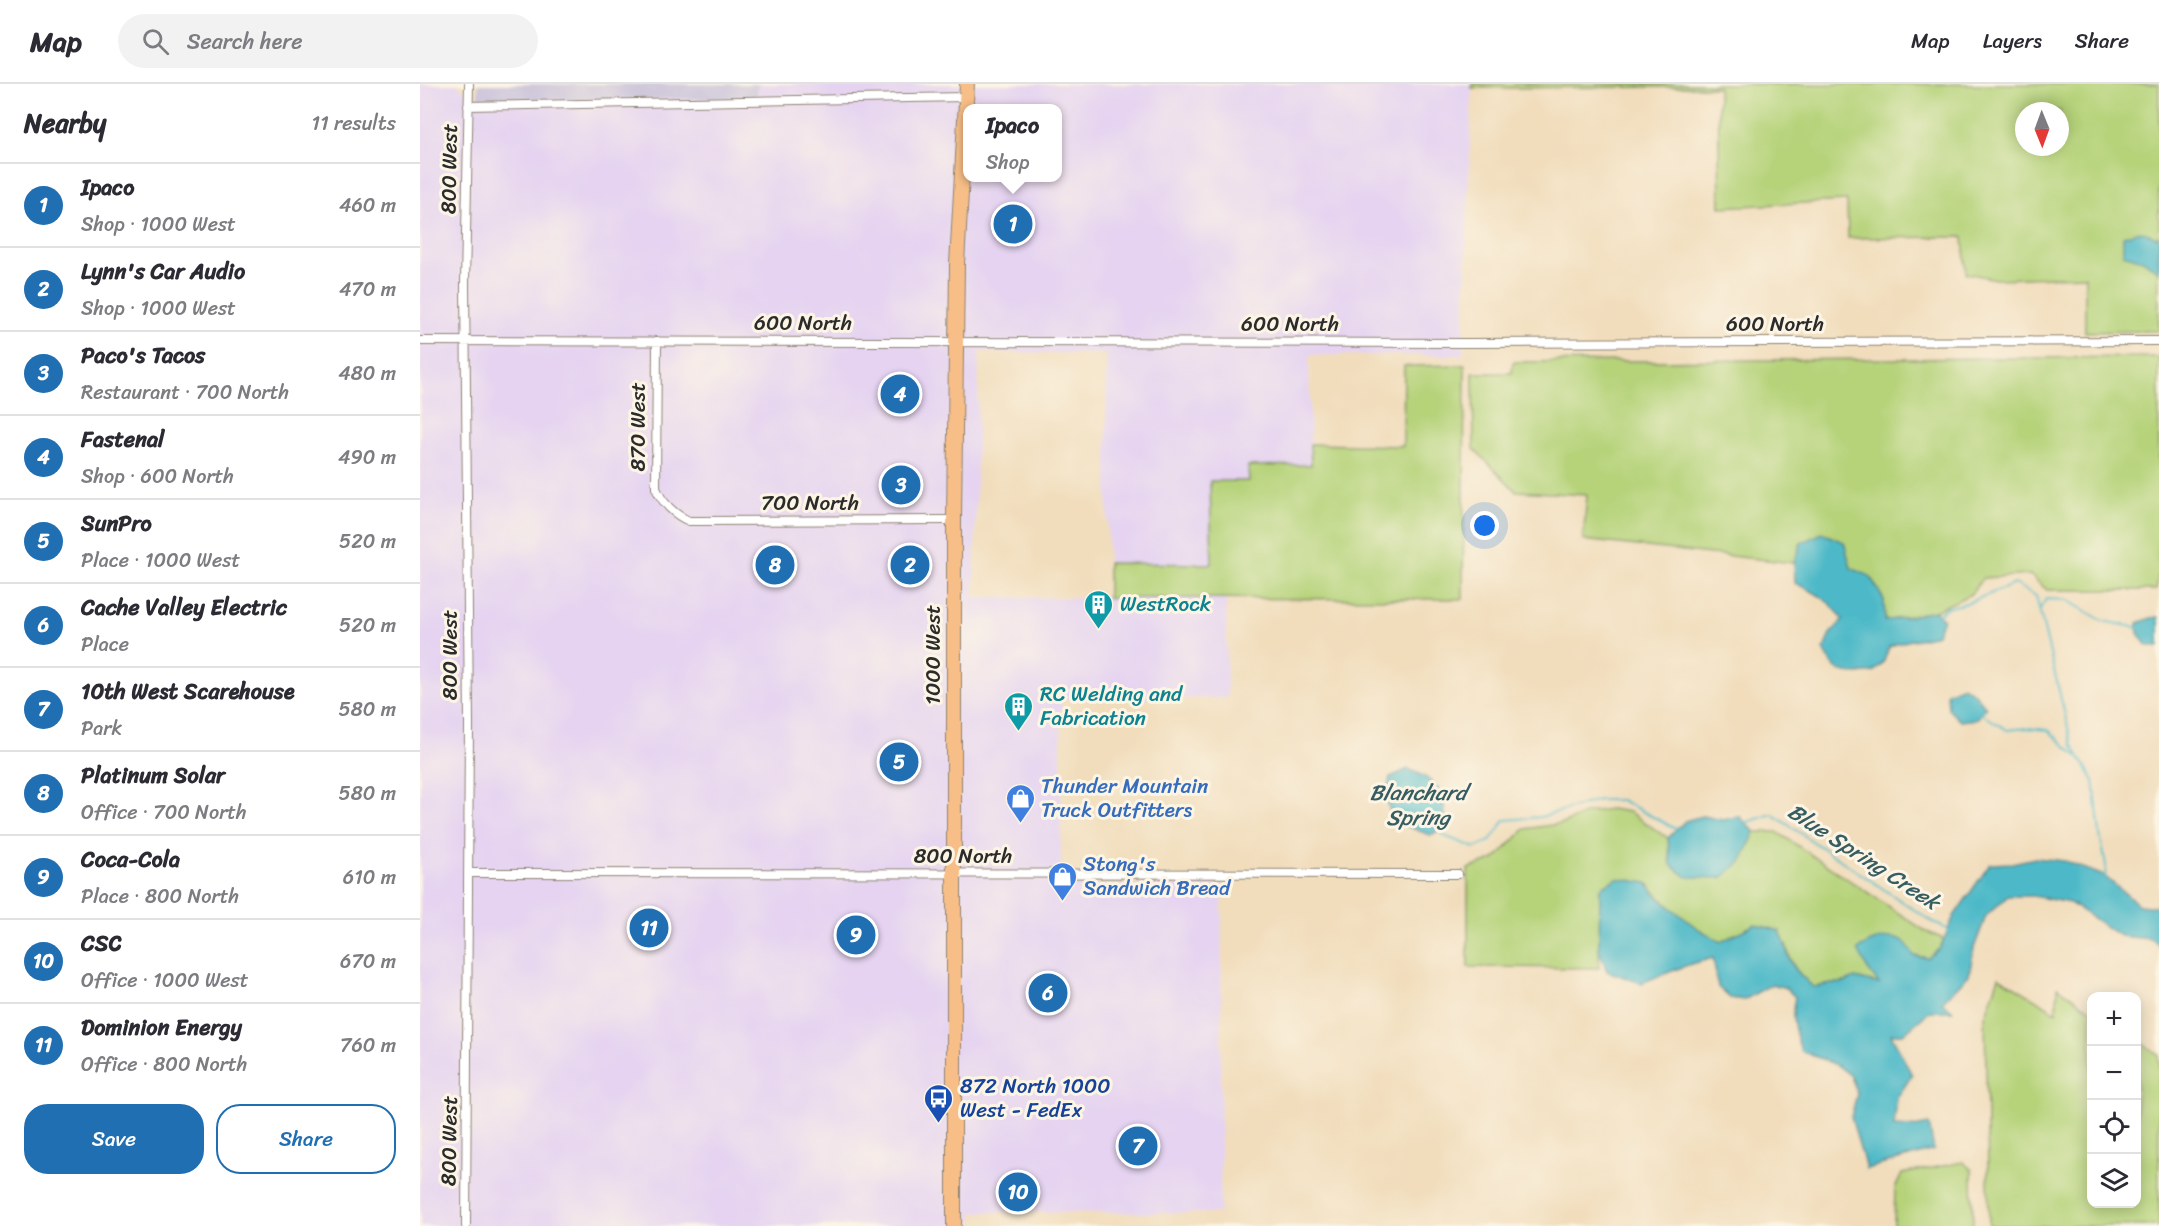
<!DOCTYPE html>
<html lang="en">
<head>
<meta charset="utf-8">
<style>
	body { margin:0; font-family:Sriracha,sans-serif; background:#f2f2f3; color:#2b2b33 }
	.controls { position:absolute; right:18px; bottom:18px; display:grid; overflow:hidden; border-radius:12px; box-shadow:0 3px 15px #0003 }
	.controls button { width:54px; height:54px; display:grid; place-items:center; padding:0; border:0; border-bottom:2px solid #e1e1e2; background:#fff; color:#2b2b33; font:30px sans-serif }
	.compass { position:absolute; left:1595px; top:18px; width:54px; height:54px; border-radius:50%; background:#fff; box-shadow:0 3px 15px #0003; rotate:179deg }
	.you { position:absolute; left:1065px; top:442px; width:21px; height:21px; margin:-15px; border:4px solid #fff; border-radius:50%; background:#1a73e8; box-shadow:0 0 0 9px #1a73e833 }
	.badge { display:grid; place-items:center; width:39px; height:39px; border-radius:50%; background:#1f6fb2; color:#fff; font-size:20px; font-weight:700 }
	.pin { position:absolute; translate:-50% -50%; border:3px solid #fff; box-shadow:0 2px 6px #0006 }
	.popup { position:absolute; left:543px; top:20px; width:99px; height:78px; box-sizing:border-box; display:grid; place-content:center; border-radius:12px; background:#fff; filter:drop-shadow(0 2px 4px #0005); font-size:20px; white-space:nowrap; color:#7c7c81 }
	.popup b { font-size:22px; color:#2b2b33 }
	.popup::after { content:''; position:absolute; left:50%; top:100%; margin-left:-12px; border:12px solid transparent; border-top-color:#fff }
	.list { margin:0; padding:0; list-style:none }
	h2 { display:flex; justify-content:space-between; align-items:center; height:78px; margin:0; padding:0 24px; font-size:26px }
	h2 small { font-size:20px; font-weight:400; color:#7c7c81 }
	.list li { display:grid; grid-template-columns:39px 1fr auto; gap:18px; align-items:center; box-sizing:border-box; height:84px; padding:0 24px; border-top:2px solid #e1e1e2 }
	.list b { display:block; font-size:22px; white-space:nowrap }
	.list p { margin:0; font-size:20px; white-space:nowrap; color:#7c7c81 }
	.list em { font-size:20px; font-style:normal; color:#7c7c81 }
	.actions { display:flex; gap:12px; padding:18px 24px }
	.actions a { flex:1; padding:14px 0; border:2px solid #1f6fb2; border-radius:24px; text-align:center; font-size:21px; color:#1f6fb2 }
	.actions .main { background:#1f6fb2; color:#fff }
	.icon { flex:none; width:33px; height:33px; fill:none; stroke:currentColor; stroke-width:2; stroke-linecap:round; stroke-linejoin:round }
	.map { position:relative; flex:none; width:1739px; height:1142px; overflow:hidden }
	header { display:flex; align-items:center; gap:36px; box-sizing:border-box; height:84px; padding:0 30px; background:#fff; border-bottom:2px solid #e1e1e2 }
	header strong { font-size:28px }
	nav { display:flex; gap:33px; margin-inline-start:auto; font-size:21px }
	.search { width:420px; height:54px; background:#f2f2f3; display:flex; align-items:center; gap:15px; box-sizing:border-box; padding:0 21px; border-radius:33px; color:#7c7c81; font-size:22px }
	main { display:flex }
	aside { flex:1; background:#fff }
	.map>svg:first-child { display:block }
</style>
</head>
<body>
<header>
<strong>Map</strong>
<div class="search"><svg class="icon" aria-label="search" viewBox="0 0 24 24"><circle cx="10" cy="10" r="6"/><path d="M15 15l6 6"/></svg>Search here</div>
<nav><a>Map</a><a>Layers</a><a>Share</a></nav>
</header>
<main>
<aside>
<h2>Nearby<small>11 results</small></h2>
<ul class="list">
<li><span class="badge">1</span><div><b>Ipaco</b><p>Shop · 1000 West</p></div><em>460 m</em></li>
<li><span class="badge">2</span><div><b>Lynn's Car Audio</b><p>Shop · 1000 West</p></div><em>470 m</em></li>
<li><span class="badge">3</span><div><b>Paco's Tacos</b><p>Restaurant · 700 North</p></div><em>480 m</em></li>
<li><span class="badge">4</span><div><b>Fastenal</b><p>Shop · 600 North</p></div><em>490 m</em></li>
<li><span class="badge">5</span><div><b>SunPro</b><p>Place · 1000 West</p></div><em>520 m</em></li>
<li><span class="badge">6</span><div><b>Cache Valley Electric</b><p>Place</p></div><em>520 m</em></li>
<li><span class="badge">7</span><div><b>10th West Scarehouse</b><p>Park</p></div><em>580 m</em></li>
<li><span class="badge">8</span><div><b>Platinum Solar</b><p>Office · 700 North</p></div><em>580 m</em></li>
<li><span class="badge">9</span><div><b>Coca-Cola</b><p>Place · 800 North</p></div><em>610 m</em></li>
<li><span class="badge">10</span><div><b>CSC</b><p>Office · 1000 West</p></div><em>670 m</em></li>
<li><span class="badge">11</span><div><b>Dominion Energy</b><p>Office · 800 North</p></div><em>760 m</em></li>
</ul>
<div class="actions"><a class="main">Save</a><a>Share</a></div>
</aside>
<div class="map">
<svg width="1739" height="1142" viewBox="0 0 1739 1142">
	<rect width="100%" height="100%" fill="#fcf5e5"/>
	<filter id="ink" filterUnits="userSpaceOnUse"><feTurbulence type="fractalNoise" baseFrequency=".0167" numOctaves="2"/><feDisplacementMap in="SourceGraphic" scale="12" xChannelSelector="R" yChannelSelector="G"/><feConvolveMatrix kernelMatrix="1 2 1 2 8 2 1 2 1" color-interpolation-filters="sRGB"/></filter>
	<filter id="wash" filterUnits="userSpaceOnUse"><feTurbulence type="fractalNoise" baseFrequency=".008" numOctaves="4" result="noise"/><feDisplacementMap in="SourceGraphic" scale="24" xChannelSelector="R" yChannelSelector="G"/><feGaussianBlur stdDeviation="1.35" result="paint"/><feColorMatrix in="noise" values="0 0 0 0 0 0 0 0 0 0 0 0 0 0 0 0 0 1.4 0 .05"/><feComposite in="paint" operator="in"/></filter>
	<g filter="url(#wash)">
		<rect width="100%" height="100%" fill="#f1ddbc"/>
		<path fill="#e5d3f1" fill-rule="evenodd" d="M0,0h36l22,16 279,-2 1,-14h714l-9,271h-154l2,110 -63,1 1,15 -37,83 -104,-1 -2,-209 -127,-2 -5,245 252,2 1,99 -166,1v186h161l-2,328 -247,-1 -1,14h-552zM548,24h90v70h-90z"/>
		<path fill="#c7c0d9" d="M58,0h280l-1,14 -279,2z"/>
		<path fill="#b6d37a" stroke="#707f52" stroke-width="1.5" fill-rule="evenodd" d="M1052,0h687v247l-74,1v-56l-89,3 -30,-6 -3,-36 -115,1 -1,-37 -127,6 -2,-120 -246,1zM1604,27h36v36h-36z
			M1739,273v215l-3,18h-109l-17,-15 -47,3 -12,16 -36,17 -50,10 -1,-21 -33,-32 -8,-26 -42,1 -7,20 -211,-23 4,-45 -71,-4 -42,-42 -1,-76h39l1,-11z
			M1045,281l-2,234 -355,-1v-35l104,1 -2,-83h39l-1,-15 63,-1 -1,-21 93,2 1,-80z
			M1190,725l19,3 39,26 3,27 71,-4 13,-29h22l150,100 17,7 -4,9 -12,10 -14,-2 -8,-12 -39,24 13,16 -25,-6 -9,4 -33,5c-16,-15 -22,-21 -27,-43l-52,-10 -12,8c-29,-13 -55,-36 -75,-59l-47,6 -1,79 -131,-1v-98l27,-10 30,-30 40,-6 21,-10z
			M1579,893l57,35 2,-25 33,23 1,194h44l1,-164 22,15v171h-170l-4,-209z
			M1543,1078l9,8 1,56h-79l1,-37 7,-15z"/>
		<path fill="#4db9c8" stroke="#3c727a" stroke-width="1.5" d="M1719,147l20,6v35l-16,-12 -20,-6v-18z
			M1402,449l22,9 7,26 19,8 14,24 1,21 50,-10 8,8 -6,15c-15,7 -32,4 -48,13l-5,14 -10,11c-27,4 -39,4 -50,-23l6,-15 13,-14c-13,-20 -26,-27 -48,-37l-1,-20 7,-20z
			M1739,533v29h-12l-9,-13v-10l13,-5z
			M1543,602l12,8 11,13 -9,12 -17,2 -12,-12 -1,-16z
			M988,685c32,12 40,27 36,60l-14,6 -37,-14 -7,-23 4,-21z
			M1282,732l22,4 15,-4 16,16 -13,29 -21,17 -34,-1 -16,-12 -3,-27 17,-17z
			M1615,774l30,3 39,15 35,29 20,2v38l-8,-6 -31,-3 -50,-33 -37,-7h-25l-22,20 -12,32 -5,27 -27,27 11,9h-23l-27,23h-12l21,41 -15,23 -3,28 19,1 16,-3 5,26 -68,19 -15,-52 6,-23 -6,-18 -14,-11 -36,-14c-6,-20 -11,-33 -6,-54l-9,-9 -14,-4 -28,16 -14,-2 -12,-11 -5,-29 -25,7 -47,18 -34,-12 -8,-21 1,-62 17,-10 30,5 13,16 37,29 24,14 34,-18 25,7c5,10 6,19 10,29 4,11 15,19 23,27l33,-5 9,-4 24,6 -12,-16 -9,-18c12,-10 33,-17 47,-7 4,3 7,9 9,13l14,2 12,-10 14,-32 36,-52 22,-1z"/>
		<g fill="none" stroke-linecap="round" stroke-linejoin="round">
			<path stroke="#4db9c8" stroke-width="2" d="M1620,525l6,-10 21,1 36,21 36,7
				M1517,531l9,-7 21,-5 48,-19 21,12 36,148 22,37 6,54 6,30 -1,13
				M1559,628l28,18 20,-2 21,2 29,26
				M1325,739l27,-9 156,105 20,11
				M1019,747l3,4 33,13 15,-7 15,-21 35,-3 59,-17h22l53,28 5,1"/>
		</g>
	</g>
	<g filter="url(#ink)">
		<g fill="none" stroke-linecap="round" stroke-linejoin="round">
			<defs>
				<path id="street" d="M48,22l498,-9
					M0,257l1049,2 690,-2
					M237,257l-1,147c6,15 19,27 33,33l265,-1
					M48,789l990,1
					M46,1142l3,-503 -4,-440 4,-199"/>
				<path id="primary" d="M534,1142v-706l3,-256 10,-180"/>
			</defs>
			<use href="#street" stroke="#8e8474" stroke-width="10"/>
			<use href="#primary" stroke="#8e8474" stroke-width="16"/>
			<use href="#street" stroke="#fff" stroke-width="8"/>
			<use href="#primary" stroke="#f7be87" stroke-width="14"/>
		</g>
	</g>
	<defs>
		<symbol id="building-pin" viewBox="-11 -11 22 30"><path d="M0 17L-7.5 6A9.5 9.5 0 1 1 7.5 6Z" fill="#0f9aa8" stroke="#fcf5e5"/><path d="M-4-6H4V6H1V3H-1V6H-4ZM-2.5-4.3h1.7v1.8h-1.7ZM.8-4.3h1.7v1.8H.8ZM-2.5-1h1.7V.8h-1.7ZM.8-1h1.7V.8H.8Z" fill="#fff"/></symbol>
		<symbol id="shop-pin" viewBox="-11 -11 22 30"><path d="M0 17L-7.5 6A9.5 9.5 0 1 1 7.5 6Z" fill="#3f7fe0" stroke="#fcf5e5"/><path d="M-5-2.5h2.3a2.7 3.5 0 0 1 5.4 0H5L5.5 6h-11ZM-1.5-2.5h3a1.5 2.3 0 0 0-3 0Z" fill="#fff"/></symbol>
		<symbol id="bus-pin" viewBox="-11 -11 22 30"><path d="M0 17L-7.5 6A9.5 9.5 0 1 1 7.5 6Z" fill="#1a4fb4" stroke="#fcf5e5"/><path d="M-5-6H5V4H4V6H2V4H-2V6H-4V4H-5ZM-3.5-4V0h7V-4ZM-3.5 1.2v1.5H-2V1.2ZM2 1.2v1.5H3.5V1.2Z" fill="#fff"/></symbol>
	</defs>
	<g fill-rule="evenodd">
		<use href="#building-pin" x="662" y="504" width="33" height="45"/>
		<use href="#building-pin" x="582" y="606" width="33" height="45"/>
		<use href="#shop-pin" x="584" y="698" width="33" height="45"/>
		<use href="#shop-pin" x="626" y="776" width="33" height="45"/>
		<use href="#bus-pin" x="502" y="998" width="33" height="45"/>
	</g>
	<g text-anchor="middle" stroke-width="6" stroke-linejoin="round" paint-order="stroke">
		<g font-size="21" fill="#2b2b2b" stroke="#fcf5e5">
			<text transform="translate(29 85) rotate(-89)" y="7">800 West</text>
			<text x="383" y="246">600 North</text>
			<text x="870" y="247">600 North</text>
			<text x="1355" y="247">600 North</text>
			<text transform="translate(218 343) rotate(-90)" y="7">870 West</text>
			<text x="390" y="426">700 North</text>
			<text transform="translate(30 571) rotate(-90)" y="7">800 West</text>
			<text transform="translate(513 571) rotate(-90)" y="7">1000 West</text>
			<text x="543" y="779">800 North</text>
			<text transform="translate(29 1057) rotate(-89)" y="7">800 West</text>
		</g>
		<g font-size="21" fill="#0d838f" stroke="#fcf5e5" text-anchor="start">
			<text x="700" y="527">WestRock</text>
			<text x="620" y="617">RC Welding and<tspan x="620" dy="24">Fabrication</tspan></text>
		</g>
		<g font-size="21" fill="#366cbe" stroke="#fcf5e5" text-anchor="start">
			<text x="621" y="709">Thunder Mountain<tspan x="621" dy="24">Truck Outfitters</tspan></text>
			<text x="663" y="787">Stong's<tspan x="663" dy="24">Sandwich Bread</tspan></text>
		</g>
		<g font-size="21" fill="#164399" stroke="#fcf5e5" text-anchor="start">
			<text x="540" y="1009">872 North 1000<tspan x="540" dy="24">West - FedEx</tspan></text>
		</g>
		<g font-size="22" font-style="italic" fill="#375d62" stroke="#fcf5e5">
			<text x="998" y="716">Blanchard<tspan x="998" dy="25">Spring</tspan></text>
			<text transform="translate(1444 772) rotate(33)" y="8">Blue Spring Creek</text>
		</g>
	</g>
</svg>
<div class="controls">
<button>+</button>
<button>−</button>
<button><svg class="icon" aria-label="locate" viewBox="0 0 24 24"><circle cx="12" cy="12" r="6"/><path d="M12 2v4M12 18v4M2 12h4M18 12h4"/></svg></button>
<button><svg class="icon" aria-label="layers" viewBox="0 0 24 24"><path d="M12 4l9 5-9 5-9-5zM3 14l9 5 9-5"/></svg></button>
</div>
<svg class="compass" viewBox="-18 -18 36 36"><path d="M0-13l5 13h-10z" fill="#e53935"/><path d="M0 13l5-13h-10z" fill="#7c7c81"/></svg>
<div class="you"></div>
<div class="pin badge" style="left:593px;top:140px">1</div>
<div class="popup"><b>Ipaco</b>Shop</div>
<div class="pin badge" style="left:490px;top:481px">2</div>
<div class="pin badge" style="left:481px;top:401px">3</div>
<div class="pin badge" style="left:480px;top:310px">4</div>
<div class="pin badge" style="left:479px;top:678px">5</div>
<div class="pin badge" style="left:628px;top:909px">6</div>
<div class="pin badge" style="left:718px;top:1062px">7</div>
<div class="pin badge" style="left:355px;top:481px">8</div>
<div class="pin badge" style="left:436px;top:851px">9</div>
<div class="pin badge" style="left:598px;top:1108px">10</div>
<div class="pin badge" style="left:229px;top:844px">11</div>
</div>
</main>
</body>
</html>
